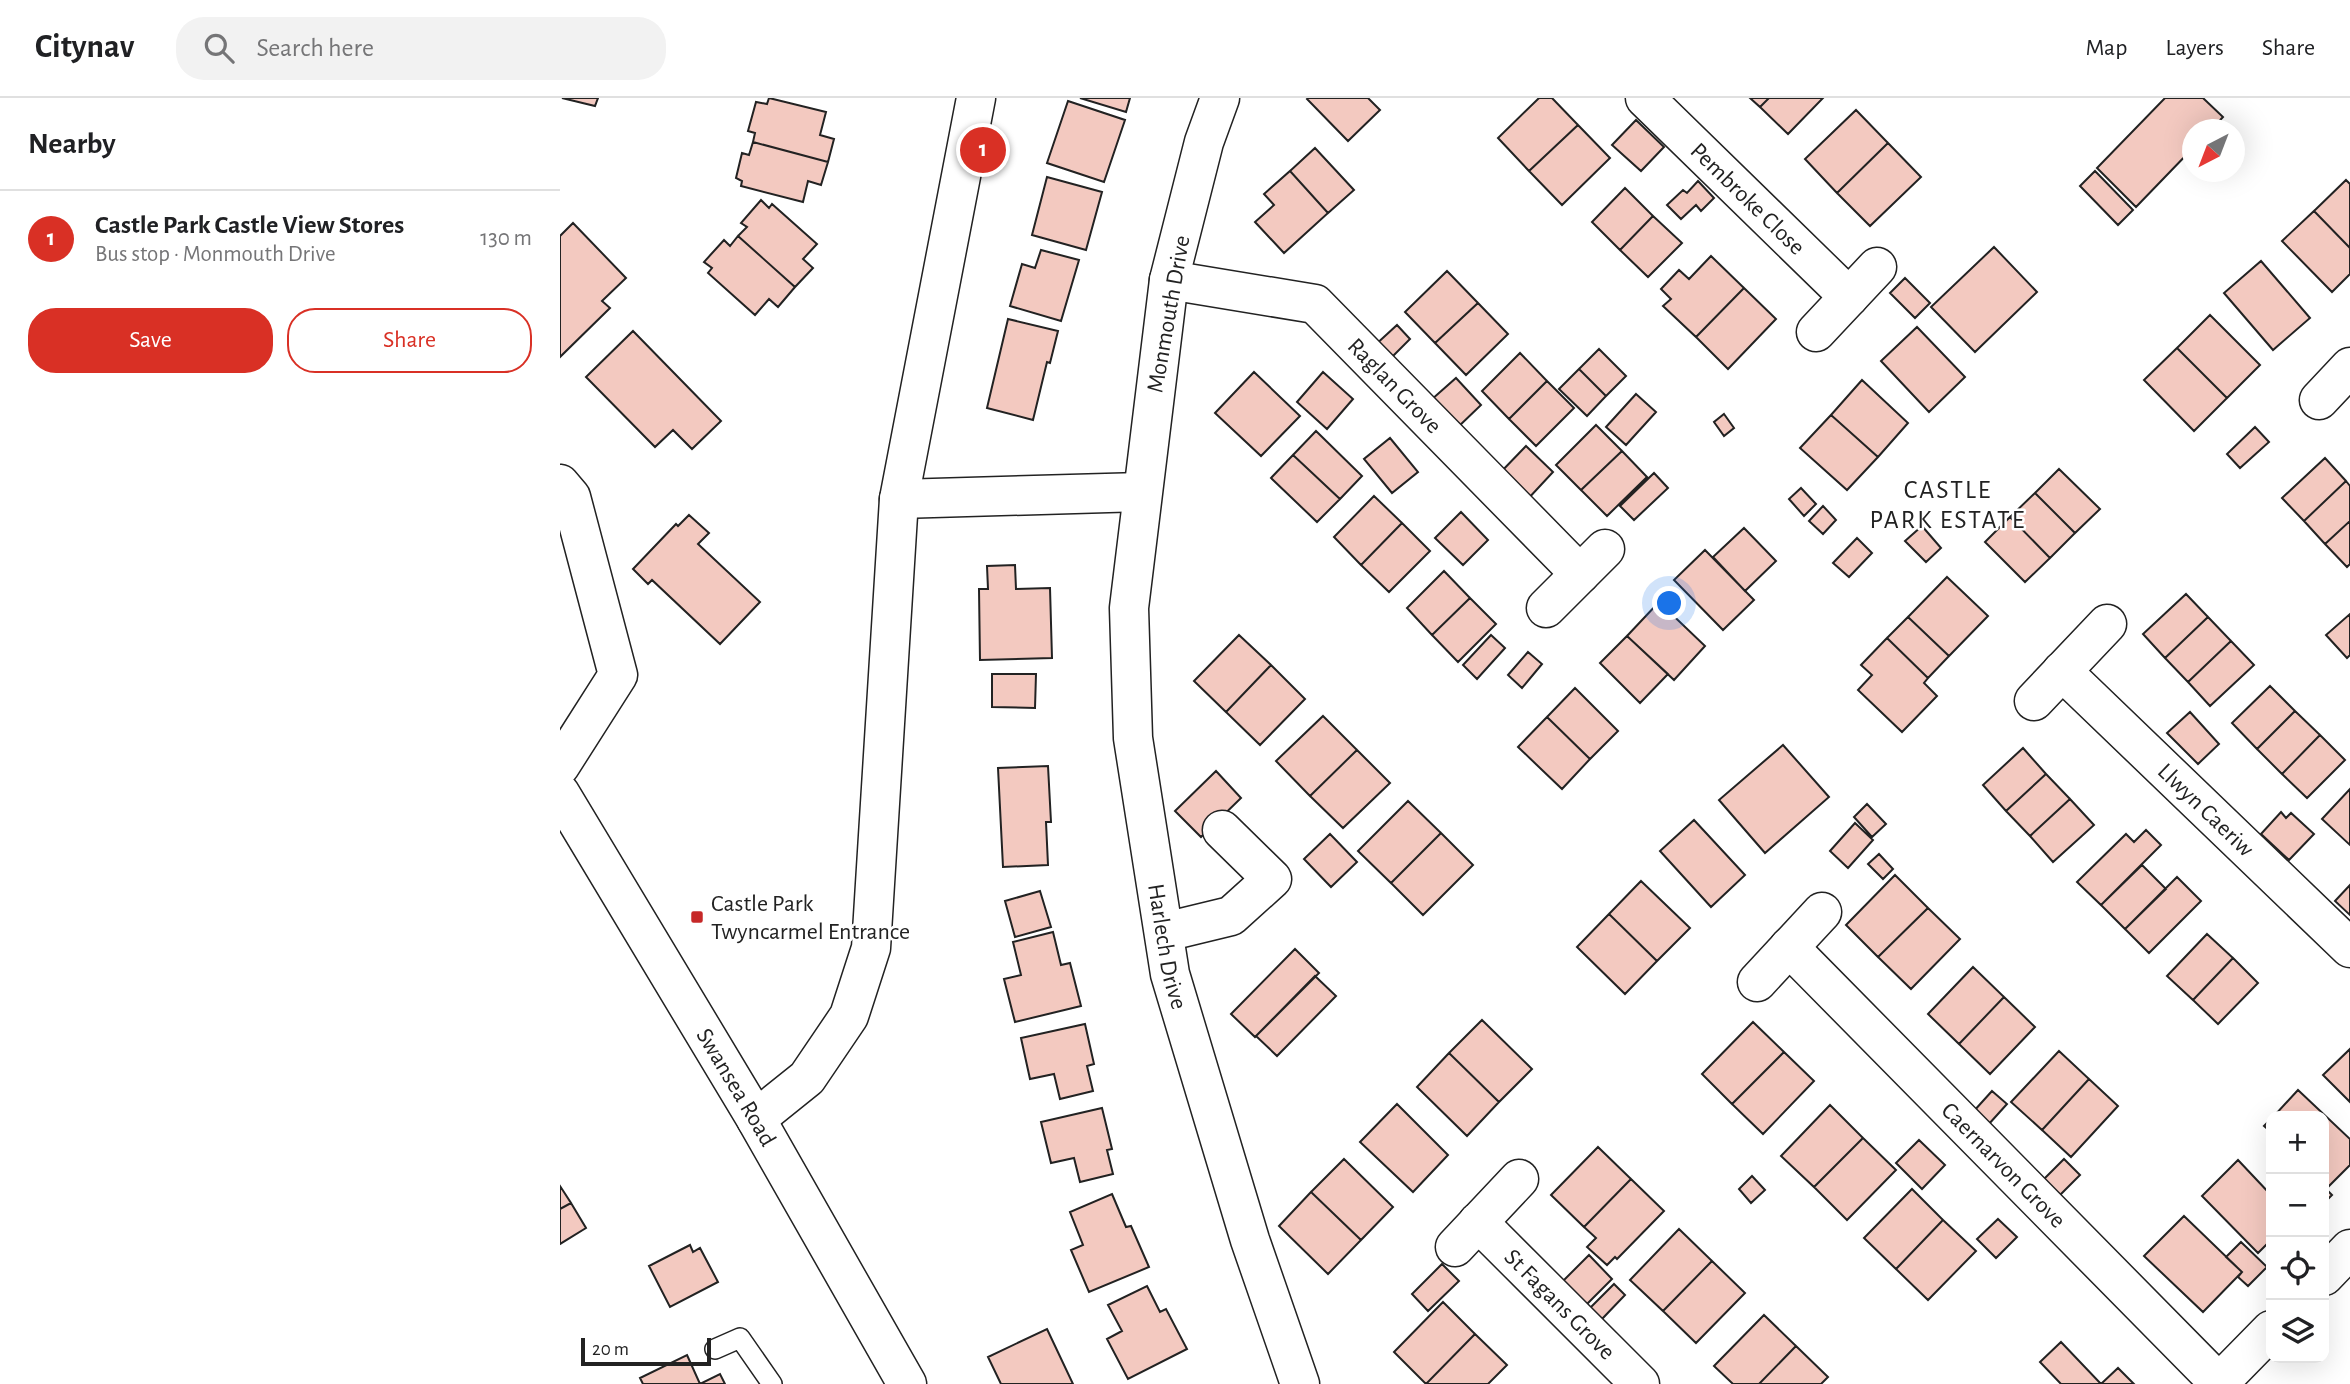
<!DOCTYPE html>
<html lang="en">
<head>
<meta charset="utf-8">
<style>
	body { margin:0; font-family:"Alegreya Sans",sans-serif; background:#f2f2f2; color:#202124 }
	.controls { position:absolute; right:21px; bottom:21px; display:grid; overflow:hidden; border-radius:14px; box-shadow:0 7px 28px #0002 }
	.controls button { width:63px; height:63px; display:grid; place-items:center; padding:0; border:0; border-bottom:2px solid #e0e0e0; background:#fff; color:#202124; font:35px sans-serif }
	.compass { position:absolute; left:1622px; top:21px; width:63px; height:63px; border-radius:50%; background:#fff; box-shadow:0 7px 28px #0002; rotate:222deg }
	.scale { position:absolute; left:21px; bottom:18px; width:130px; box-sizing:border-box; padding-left:7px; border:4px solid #222; border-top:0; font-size:19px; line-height:24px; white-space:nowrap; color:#222; -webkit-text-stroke:5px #fff; paint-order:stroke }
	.you { position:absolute; left:1110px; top:506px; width:24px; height:24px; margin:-18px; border:5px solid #fff; border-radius:50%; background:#1a73e8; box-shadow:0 0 0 10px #1a73e833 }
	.badge { display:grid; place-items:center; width:46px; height:46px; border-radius:50%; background:#d93025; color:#fff; font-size:23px; font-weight:700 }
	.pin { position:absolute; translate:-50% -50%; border:4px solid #fff; box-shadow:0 2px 7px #0006 }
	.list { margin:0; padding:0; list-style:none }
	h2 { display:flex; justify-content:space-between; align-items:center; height:91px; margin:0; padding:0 28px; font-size:30px }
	h2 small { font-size:23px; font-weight:400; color:#757577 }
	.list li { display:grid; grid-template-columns:46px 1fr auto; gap:21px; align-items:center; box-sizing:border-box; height:98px; padding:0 28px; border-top:2px solid #e0e0e0 }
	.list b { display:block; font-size:26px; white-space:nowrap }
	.list p { margin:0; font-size:23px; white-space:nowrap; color:#757577 }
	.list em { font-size:23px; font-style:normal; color:#757577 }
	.actions { display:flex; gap:14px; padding:21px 28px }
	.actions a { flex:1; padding:16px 0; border:2px solid #d93025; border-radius:28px; text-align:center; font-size:24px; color:#d93025 }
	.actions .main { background:#d93025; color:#fff }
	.icon { flex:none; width:38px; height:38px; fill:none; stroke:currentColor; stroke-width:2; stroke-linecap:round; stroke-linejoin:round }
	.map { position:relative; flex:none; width:1790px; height:1286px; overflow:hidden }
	header { display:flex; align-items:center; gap:42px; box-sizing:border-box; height:98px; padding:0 35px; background:#fff; border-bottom:2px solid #e0e0e0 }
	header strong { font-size:33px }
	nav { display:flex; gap:38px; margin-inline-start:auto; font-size:24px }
	.search { width:490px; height:63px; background:#f2f2f2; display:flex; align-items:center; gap:18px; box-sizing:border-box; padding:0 24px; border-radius:28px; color:#757577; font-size:26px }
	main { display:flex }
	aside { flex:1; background:#fff }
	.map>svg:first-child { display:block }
</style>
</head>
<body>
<header>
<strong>Citynav</strong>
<div class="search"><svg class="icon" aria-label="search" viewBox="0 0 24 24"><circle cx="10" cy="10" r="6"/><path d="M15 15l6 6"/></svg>Search here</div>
<nav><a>Map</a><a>Layers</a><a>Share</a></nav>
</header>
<main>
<aside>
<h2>Nearby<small></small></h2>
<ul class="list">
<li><span class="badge">1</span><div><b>Castle Park Castle View Stores</b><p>Bus stop · Monmouth Drive</p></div><em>130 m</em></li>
</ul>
<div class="actions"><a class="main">Save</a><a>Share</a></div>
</aside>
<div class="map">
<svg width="1790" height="1286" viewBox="0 0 1790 1286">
	<rect width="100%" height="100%" fill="#fff"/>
	<path fill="#f3c9c0" stroke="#222" stroke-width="2" d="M2,0h36l-3,8z
		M209,0l57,14 -6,23 14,4 -6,23 -75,-20 2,-9 -7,-2 8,-29 11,2z
		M520,0h50l-4,14z
		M748,0h60l12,12 -32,31 -41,-42z
		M979,0h13l26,27 -49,46 -31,-33z
		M1190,0h19l-9,9z
		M1209,0h54l-35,36 -28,-27z
		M1605,0h38l20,19 -12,13h-19v19l-56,58 -39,-39z
		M508,3l57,19 -21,62 -57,-19z
		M1296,12l32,33 -51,50 -32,-34z
		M1076,22l28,27 -23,24 -29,-26z
		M1018,27l32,33 -48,47 -33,-34z
		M193,44l75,20 -7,23 -13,-4 -5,21 -62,-16 1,-5 -6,-3 6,-25 7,2z
		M1328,45l33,34 -51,49 -33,-33z
		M755,50l39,42 -26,23 -38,-42z
		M730,73l38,42 -44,40 -29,-31 19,-17 -10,-11z
		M1535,73l38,39 -15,15 -38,-39z
		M487,79l55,15 -16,58 -54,-15z
		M1786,82l4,4v64l-36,-37z
		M1138,83l16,17 -13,13 -5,-6 -15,14 -14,-14 16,-15 4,3z
		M1065,90l28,28 -33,34 -28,-28z
		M201,102l8,8 3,-4 45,40 -14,15 10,9 -18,19 -57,-51 9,-9 -6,-4z
		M1754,113l36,37v26l-18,18 -50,-51z
		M1093,118l29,27 -34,34 -28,-27z
		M13,125l53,55 -24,23 8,7 -50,49v-121z
		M178,138l57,51 -17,20 -9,-8 -14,16 -47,-42 4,-5 -8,-6 20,-22 6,6z
		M1434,149l43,45 -62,60 -44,-45z
		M481,152l38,10 -18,61 -51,-15 12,-42 13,4z
		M1151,158l33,32 -48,49 -33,-31 8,-7 -10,-10 18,-19 10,9z
		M1701,163l49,57 -37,32 -49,-57z
		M887,173l31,32 -43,40 -30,-31z
		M1345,180l25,25 -15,15 -25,-25z
		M1184,190l32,31 -48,50 -32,-32z
		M918,205l30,31 -42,41 -31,-32z
		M1650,217l50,50 -33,33 -50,-50z
		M448,221l50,12 -8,32 -3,-1 -14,58 -46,-12z
		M837,227l13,14 -23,23 -14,-15z
		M1357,229l48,50 -36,35 -48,-51z
		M73,233l88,90 -29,28 -19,-19 -18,17 -69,-70z
		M1617,250l50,50 -33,33 -50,-51z
		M1039,251l27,27 -20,20 -27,-27z
		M960,255l27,28 -38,38 -27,-28z
		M1019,271l27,27 -19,20 -28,-27z
		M694,274l46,44 -39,40 -46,-43z
		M763,274l30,27 -26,30 -30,-27z
		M896,280l25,27 -24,23 -26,-28z
		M1302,282l46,43 -30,34 -47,-42z
		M987,283l27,27 -38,38 -27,-27z
		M1076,296l20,18 -30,33 -20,-18z
		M1164,316l10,14 -10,8 -10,-14z
		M1271,317l47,42 -31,33 -47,-42z
		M1036,327l26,26 -41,39 -25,-25z
		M1695,329l14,15 -29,26 -13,-14z
		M756,333l46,45 -22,23 -47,-44z
		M830,340l28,34 -26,21 -28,-34z
		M966,348l27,26 -27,29 -28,-26z
		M1062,353l25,26 -40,39 -26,-26z
		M733,357l47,44 -23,23 -46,-44z
		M1765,360l21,23 -42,40 -22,-23z
		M1499,371l41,40 -25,24 -40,-40z
		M1094,375l14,15 -34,32 -14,-14z
		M1786,383l4,5v35l-25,23 -21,-23z
		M1241,390l15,16 -12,12 -15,-17z
		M1475,395l40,40 -25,25 -40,-41z
		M814,398l28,27 -41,42 -27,-28z
		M1263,408l13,14 -13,14 -14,-13z
		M901,414l27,28 -25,25 -28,-27z
		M129,417l20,18 -11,11 62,58 -40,42 -68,-64 -4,4 -15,-15 43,-45 2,2z
		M1450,419l40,41 -25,24 -40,-40z
		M1790,423v43l-3,3 -22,-23z
		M842,425l28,28 -41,41 -28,-27z
		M1362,428l19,22 -15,14 -21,-21z
		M1184,430l32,33 -31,30 -32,-34z
		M1297,440l15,15 -23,24 -16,-14z
		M1145,452l49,50 -31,30 -49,-50z
		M455,467l1,24 34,-1 2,70 -72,2 -1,-71h9l-1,-23z
		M884,473l26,27 -38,37 -25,-27z
		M1387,479l41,39 -39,40 -41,-39z
		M1626,496l22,23 -43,41 -22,-24z
		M910,500l26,26 -38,38 -26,-27z
		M1099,504l46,44 -31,34 -47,-44z
		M1790,516v41l-3,3 -21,-23z
		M1348,519l41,39 -21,22 -41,-40z
		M1648,519l23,24 -43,41 -23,-24z
		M679,537l32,30 -45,47 -32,-31z
		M931,537l14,13 -28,31 -14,-14z
		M1067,538l41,38 -28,29 -40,-40z
		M1327,540l41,40 -4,5 13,13 -35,36 -44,-42 14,-15 -11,-10z
		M1671,543l23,24 -44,41 -22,-24z
		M968,554l14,12 -20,24 -14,-13z
		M711,567l34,34 -45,46 -34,-33z
		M432,576h44l-1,34 -43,-1z
		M1710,588l25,25 -38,38 -25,-26z
		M1015,590l43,43 -28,28 -43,-42z
		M1735,613l25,24 -38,39 -25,-25z
		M1630,614l29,32 -21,20 -31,-31z
		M763,618l34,34 -47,46 -34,-35z
		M987,619l43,42 -28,30 -44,-42z
		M1760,637l25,25 -38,38 -25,-24z
		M1223,647l46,52 -64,56 -46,-53z
		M1463,650l23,26 -40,37 -23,-26z
		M797,652l33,33 -47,45 -33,-32z
		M488,668l3,56h-5l2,43 -45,2 -5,-99z
		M656,673l25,27 -40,39 -26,-26z
		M1486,676l24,25 -40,37 -24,-25z
		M1790,691v56l-28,-26z
		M1510,701l24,26 -41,37 -23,-26z
		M848,703l33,32 -50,50 -33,-32z
		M1307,706l19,20 -14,13 -18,-20z
		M1721,714l5,6 5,-5 23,21 -25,26 -28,-26z
		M1134,722l51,55 -34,32 -51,-56z
		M1295,725l18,17 -25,28 -18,-17z
		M1586,732l15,15 -60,60 -24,-23 49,-48 8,8z
		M881,735l32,32 -50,50 -32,-32z
		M770,736l27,28 -26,25 -27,-28z
		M1319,756l14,15 -10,10 -15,-15z
		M1582,767l24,24 -41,40 -24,-24z
		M1335,777l33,33 -50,49 -32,-32z
		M1617,779l24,24 -52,52 -24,-24z
		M1081,783l49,47 -33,33 -48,-47z
		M1790,787v30l-15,-14z
		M480,793l11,36 -36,10 -10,-36z
		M1368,810l32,31 -49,50 -33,-32z
		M1049,816l48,47 -32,33 -48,-47z
		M493,834l8,33 9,-2 11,43 -66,16 -11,-43 17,-4 -8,-33z
		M1647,836l26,24 -40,42 -26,-24z
		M735,851l24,24 -64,64 -24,-23z
		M1673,860l25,25 -40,41 -25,-24z
		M1413,869l31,30 -45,47 -31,-30z
		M755,878l21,20 -59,60 -21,-20z
		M1444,899l31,30 -45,47 -31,-30z
		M922,922l50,49 -33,33 -50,-49z
		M1193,924l31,30 -52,52 -30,-30z
		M525,926l9,40 -7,2 6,25 -33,8 -6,-25 -24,5 -9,-41z
		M1790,951v53l-27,-27z
		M1499,953l30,28 -47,51 -31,-28z
		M1224,954l30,29 -51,53 -31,-30z
		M889,955l50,49 -32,34 -50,-49z
		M1529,981l29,27 -47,51 -29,-27z
		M1738,992l52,49v26l-22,22 -4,-4v-67h-50z
		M1432,993l15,13 -19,21 -15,-13z
		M837,1006l51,51 -35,37 -53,-50z
		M1270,1007l33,33 -49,49 -33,-31z
		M542,1010l10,41 -5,1 6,24 -33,8 -6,-24 -23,5 -10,-41z
		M1711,1021v13l-7,-6z
		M1303,1040l33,32 -49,50 -33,-33z
		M1359,1042l26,25 -23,24 -26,-26z
		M1038,1049l33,32 -47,48 -33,-32z
		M784,1061l49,48 -32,33 -50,-48z
		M1504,1061l16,16 -22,22 -16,-16z
		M1678,1062l33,35v45l-13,13 -56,-57z
		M1192,1078l13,14 -14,13 -12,-14z
		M1071,1081l33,32 -47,48 -2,-2 -8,8 -20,-18 9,-9 -12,-11z
		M0,1088l11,17 -11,6z
		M1764,1089l8,8 -8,8z
		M1352,1091l31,31 -47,49 -32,-31z
		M751,1094l50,48 -33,34 -49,-48z
		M552,1096l14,33 5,-1 18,41 -60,25 -18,-42 12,-5 -13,-33z
		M11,1105l15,25 -26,16v-35z
		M1624,1118l58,56 -39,40 -59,-56z
		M1438,1121l19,18 -21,21 -19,-19z
		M1383,1122l33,31 -48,49 -32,-31z
		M1119,1131l33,32 -49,50 -33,-31z
		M1681,1144l26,25 -19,19 -10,-9 4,-5 -16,-15z
		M130,1147l3,7 7,-4 18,34 -48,25 -21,-41z
		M1029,1157l23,24 -30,30 -24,-23z
		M1152,1163l33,32 -49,50 -33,-32z
		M882,1166l17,17 -31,30 -16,-17z
		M1054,1186l11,11 -23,24 -12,-11z
		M587,1188l13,26 6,-3 21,40 -59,30 -21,-40 15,-8 -14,-26z
		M883,1204l32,32 -49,50 -32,-32z
		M1204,1217l32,31 -37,38h-26l-19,-18z
		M487,1231l26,55h-72l-13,-27z
		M915,1236l32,31 -19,19h-62z
		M1501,1244l40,42 17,-16 16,16h-73l-21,-22z
		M1236,1248l32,31 -7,7h-62z
		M127,1257l13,29 20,-10 5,10h-82l-3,-6z"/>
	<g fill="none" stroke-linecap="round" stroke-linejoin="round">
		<defs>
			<path id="service" d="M155,1251l25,-11 32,46"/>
			<g id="minor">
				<path id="s1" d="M660,0l-16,44 -35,138 -40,328 4,130 37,236 80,266 50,144"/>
				<path id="s2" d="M1085,0l204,199"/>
				<path id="s3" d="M609,182l146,24 265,270"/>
				<path d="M1256,234l61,-65"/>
				<path d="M1759,302l31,-33"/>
				<path d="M0,386l11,13 47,178 -58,91"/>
				<path d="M339,401l243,-7"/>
				<path d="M986,510l59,-59"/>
				<path id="s4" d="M1502,573l288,277"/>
				<path d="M1474,603l73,-77"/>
				<path d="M605,834l66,-16 41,-37 -50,-49"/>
				<path id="s5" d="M1229,849l430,436"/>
				<path d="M1197,884l65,-70"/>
				<path d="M196,1021l51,-41 42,-62 22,-68 28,-449 77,-401"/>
				<path id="s6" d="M918,1124l162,162"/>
				<path d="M895,1149l64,-68"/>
				<path d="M1764,1178l26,-27"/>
				<path d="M1658,1286l53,-54"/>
			</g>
			<g id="tertiary">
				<path id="s7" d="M0,695l196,326 151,265"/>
			</g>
		</defs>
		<use href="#service" stroke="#222" stroke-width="22"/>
		<use href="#minor" stroke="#222" stroke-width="41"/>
		<use href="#tertiary" stroke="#222" stroke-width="41"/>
		<use href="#service" stroke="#fff" stroke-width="19"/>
		<use href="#minor" stroke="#fff" stroke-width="38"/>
		<use href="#tertiary" stroke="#fff" stroke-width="38"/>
	</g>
	<rect fill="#c62828" stroke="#fff" stroke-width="2.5" x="130" y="812" width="14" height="14" rx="3.5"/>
	<g text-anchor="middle" stroke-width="5" stroke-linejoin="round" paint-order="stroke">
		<g font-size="24" fill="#222" stroke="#fff">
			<text dy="8" stroke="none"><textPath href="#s2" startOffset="144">Pembroke Close</textPath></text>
			<text transform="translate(608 216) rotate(-80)" y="8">Monmouth Drive</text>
			<text dy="8" stroke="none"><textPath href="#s3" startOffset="262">Raglan Grove</textPath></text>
			<text dy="8" stroke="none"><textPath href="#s4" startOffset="200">Llwyn Caeriw</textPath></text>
			<text dy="8" stroke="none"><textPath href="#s1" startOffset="861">Harlech Drive</textPath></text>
			<text dy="8" stroke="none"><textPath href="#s7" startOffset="343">Swansea Road</textPath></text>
			<text dy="8" stroke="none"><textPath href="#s5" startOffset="306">Caernarvon Grove</textPath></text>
			<text dy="8" stroke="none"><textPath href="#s6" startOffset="116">St Fagans Grove</textPath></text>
		</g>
		<g font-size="24" fill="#222" stroke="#fff" text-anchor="start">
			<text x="151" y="813">Castle Park<tspan x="151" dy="28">Twyncarmel Entrance</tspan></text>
		</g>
		<g font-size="26" letter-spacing="2" fill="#222" stroke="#fff">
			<text x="1388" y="400">CASTLE<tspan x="1388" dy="30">PARK ESTATE</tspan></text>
		</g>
	</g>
</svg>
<div class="controls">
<button>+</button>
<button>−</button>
<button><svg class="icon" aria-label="locate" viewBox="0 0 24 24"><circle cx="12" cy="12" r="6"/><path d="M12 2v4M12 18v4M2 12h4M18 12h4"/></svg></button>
<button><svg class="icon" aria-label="layers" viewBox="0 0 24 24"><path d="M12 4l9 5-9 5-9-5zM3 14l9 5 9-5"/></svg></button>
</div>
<svg class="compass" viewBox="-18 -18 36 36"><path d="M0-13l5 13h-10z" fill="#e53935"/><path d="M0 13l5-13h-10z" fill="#757577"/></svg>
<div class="scale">20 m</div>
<div class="you"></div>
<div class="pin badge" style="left:423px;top:52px">1</div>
</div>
</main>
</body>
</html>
